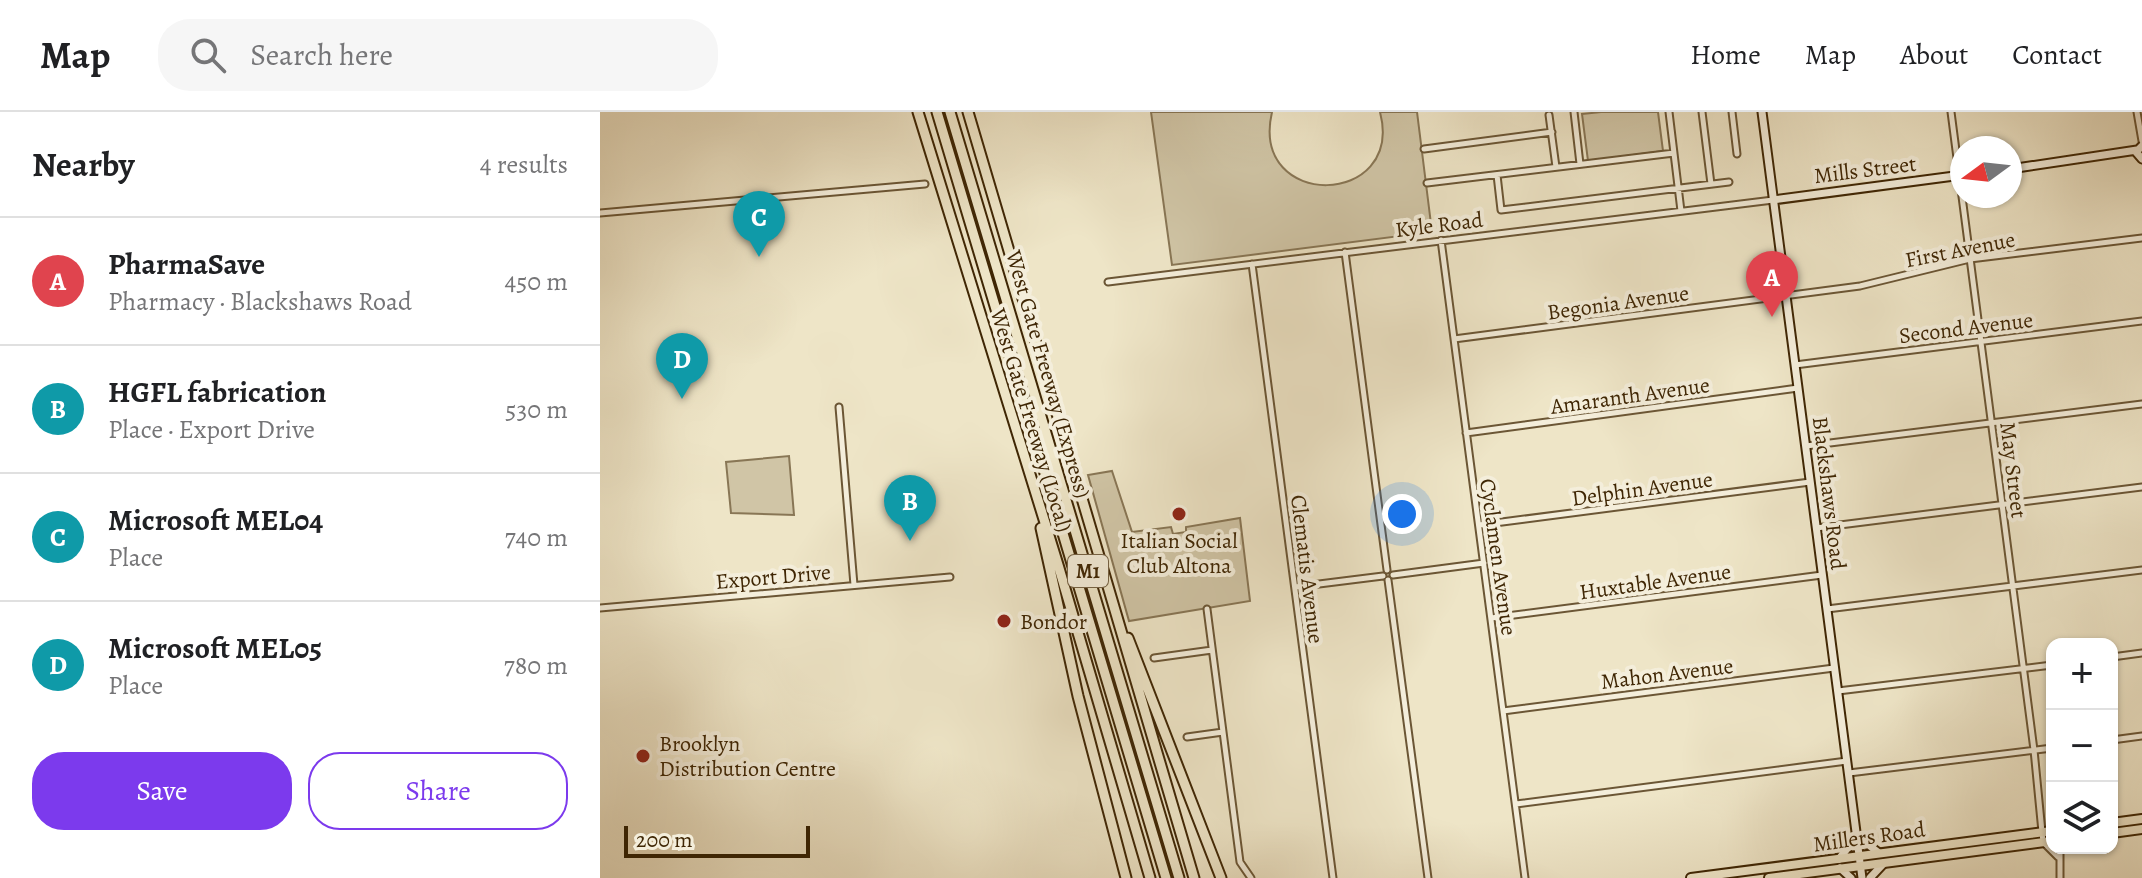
<!DOCTYPE html>
<html lang="en">
<head>
<meta charset="utf-8">
<style>
	body { margin:0; font-family:Alegreya,serif; background:#f6f6f6; color:#202124 }
	.controls { position:absolute; right:24px; bottom:24px; display:grid; overflow:hidden; border-radius:16px; box-shadow:0 2px 6px #0004 }
	.controls button { width:72px; height:72px; display:grid; place-items:center; padding:0; border:0; border-bottom:2px solid #e0e0e0; background:#fff; color:#202124; font:40px sans-serif }
	.compass { position:absolute; left:1350px; top:24px; width:72px; height:72px; border-radius:50%; background:#fff; box-shadow:0 2px 6px #0004; rotate:255deg }
	.scale { position:absolute; left:24px; bottom:20px; width:186px; box-sizing:border-box; padding-left:8px; border:4px solid #3f2604; border-top:0; font-size:22px; line-height:28px; white-space:nowrap; color:#3f2604; -webkit-text-stroke:6px #f4eedb; paint-order:stroke }
	.you { position:absolute; left:802px; top:402px; width:28px; height:28px; margin:-20px; border:6px solid #fff; border-radius:50%; background:#1a73e8; box-shadow:0 0 0 12px #1a73e833 }
	.badge { display:grid; place-items:center; width:52px; height:52px; border-radius:50%; background:#7c3aed; color:#fff; font-size:26px; font-weight:700 }
	.pin { position:absolute; translate:-50% -66px; filter:drop-shadow(0 2px 4px #0008) }
	.pin::after { content:''; position:absolute; top:42px; width:28px; height:24px; background:inherit; clip-path:polygon(0 0,100% 0,50% 100%) }
	.list { margin:0; padding:0; list-style:none }
	h2 { display:flex; justify-content:space-between; align-items:center; height:104px; margin:0; padding:0 32px; font-size:34px }
	h2 small { font-size:26px; font-weight:400; color:#757577 }
	.list li { display:grid; grid-template-columns:52px 1fr auto; gap:24px; align-items:center; box-sizing:border-box; height:128px; padding:0 32px; border-top:2px solid #e0e0e0 }
	.list b { display:block; font-size:30px; white-space:nowrap }
	.list p { margin:0; font-size:26px; white-space:nowrap; color:#757577 }
	.list em { font-size:26px; font-style:normal; color:#757577 }
	.actions { display:flex; gap:16px; padding:24px 32px }
	.actions a { flex:1; padding:18px 0; border:2px solid #7c3aed; border-radius:32px; text-align:center; font-size:28px; color:#7c3aed }
	.actions .main { background:#7c3aed; color:#fff }
	.icon { flex:none; width:44px; height:44px; fill:none; stroke:currentColor; stroke-width:2; stroke-linecap:round; stroke-linejoin:round }
	.map { position:relative; flex:none; width:1542px; height:766px; overflow:hidden }
	header { display:flex; align-items:center; gap:48px; box-sizing:border-box; height:112px; padding:0 40px; background:#fff; border-bottom:2px solid #e0e0e0 }
	header strong { font-size:38px }
	nav { display:flex; gap:44px; margin-inline-start:auto; font-size:28px }
	.search { width:560px; height:72px; background:#f6f6f6; display:flex; align-items:center; gap:20px; box-sizing:border-box; padding:0 28px; border-radius:32px; color:#757577; font-size:30px }
	main { display:flex }
	aside { flex:1; background:#fff }
	.map>svg:first-child { display:block }
</style>
</head>
<body>
<header>
<strong>Map</strong>
<div class="search"><svg class="icon" aria-label="search" viewBox="0 0 24 24"><circle cx="10" cy="10" r="6"/><path d="M15 15l6 6"/></svg>Search here</div>
<nav><a>Home</a><a>Map</a><a>About</a><a>Contact</a></nav>
</header>
<main>
<aside>
<h2>Nearby<small>4 results</small></h2>
<ul class="list">
<li><span class="badge" style="background:#e0444e">A</span><div><b>PharmaSave</b><p>Pharmacy · Blackshaws Road</p></div><em>450 m</em></li>
<li><span class="badge" style="background:#0f9aa8">B</span><div><b>HGFL fabrication</b><p>Place · Export Drive</p></div><em>530 m</em></li>
<li><span class="badge" style="background:#0f9aa8">C</span><div><b>Microsoft MEL04</b><p>Place</p></div><em>740 m</em></li>
<li><span class="badge" style="background:#0f9aa8">D</span><div><b>Microsoft MEL05</b><p>Place</p></div><em>780 m</em></li>
</ul>
<div class="actions"><a class="main">Save</a><a>Share</a></div>
</aside>
<div class="map">
<svg width="1542" height="766" viewBox="0 0 1542 766">
	<rect width="100%" height="100%" fill="#eee5c7"/>
	<filter id="stains"><feTurbulence type="fractalNoise" baseFrequency=".0025" numOctaves="4"/><feColorMatrix values="0 0 0 0 .2 0 0 0 0 .09 0 0 0 0 .02 0 0 0 .5 -.17"/></filter>
	<radialGradient id="worn" r=".72"><stop offset=".6" stop-color="#630" stop-opacity="0"/><stop offset="1" stop-color="#630" stop-opacity=".3"/></radialGradient>
	<path fill="#d0c5a6" stroke="#887655" stroke-width="2" d="M551,0h121c-23,99 133,96 108,0h37l15,120 -260,33z
		M1001,0h57l5,39 -75,10 -6,-47z
		M189,344l5,59 -63,-2 -5,-51z
		M512,359l20,61 39,-5 2,7 13,-2v-5l54,-9 10,83 -121,20 -41,-146z"/>
	<g fill="none" stroke-linecap="round" stroke-linejoin="round">
		<defs>
			<path id="street" d="M974,0l6,52
				M1069,0l12,99
				M1102,0l9,72
				M1132,0l5,42
				M1351,0l83,638 9,92 15,15
				M1537,0l5,29
				M949,3l7,52
				M824,37l128,-17
				M897,63l4,35 228,-28
				M827,71l247,-30
				M0,101l325,-29
				M841,128l84,638
				M745,140l42,318
				M652,152l81,614
				M508,170l665,-82
				M854,227l406,-53 110,-27 172,-21
				M1195,253l347,-44
				M239,295l15,178
				M866,321l332,-45
				M1206,334l336,-42
				M879,413l331,-43
				M1216,416l326,-41
				M793,463l91,-12
				M788,468l40,298
				M695,475l88,-11
				M0,496l350,-31
				M607,497l33,253 11,16
				M1227,497l315,-39
				M891,506l331,-43
				M1512,545l30,-4
				M554,546l58,-8
				M1238,579l214,-26
				M903,599l331,-43
				M587,625l36,-5
				M1512,628l30,-4
				M1249,661l203,-25
				M916,692l331,-43
				M1460,766v-30"/>
			<path id="secondary" d="M1162,0l100,766
				M1542,34l-6,6 6,7
				M1410,57l127,-19
				M1173,88l189,-25
				M1257,724l22,17
				M1239,747l18,-23
				M1240,756l11,10
				M1270,766l14,-15"/>
			<path id="primary" d="M1512,711l30,-4
				M1512,721l30,-4
				M1091,766l361,-47
				M1169,766l283,-37"/>
			<path id="highway" d="M318,0l141,456 91,310
				M337,0l229,766
				M350,0l229,766
				M368,0l226,766
				M441,416l37,168 48,182
				M528,526l93,240"/>
		</defs>
		<use href="#street" stroke="#6b5635" stroke-width="9"/>
		<use href="#secondary" stroke="#3f2604" stroke-width="11"/>
		<use href="#primary" stroke="#3f2604" stroke-width="12"/>
		<use href="#highway" stroke="#3f2604" stroke-width="13"/>
		<use href="#street" stroke="#f4eedb" stroke-width="5"/>
		<use href="#secondary" stroke="#f4eedb" stroke-width="7"/>
		<use href="#primary" stroke="#eee5c7" stroke-width="8"/>
		<use href="#highway" stroke="#eee5c7" stroke-width="9"/>
	</g>
	<g fill="#8f2418" stroke="#f4eedb" stroke-width="3">
		<circle cx="579" cy="402" r="8"/>
		<circle cx="404" cy="509" r="8"/>
		<circle cx="43" cy="644" r="8"/>
	</g>
	<g text-anchor="middle" stroke-width="8" stroke-linejoin="round" paint-order="stroke">
		<rect fill="#f4eedb" stroke="#756244" stroke-width="2" x="468" y="443" width="40" height="32" rx="6"/>
		<g font-size="20" font-weight="bold" fill="#3f2604">
			<text x="488" y="466">M1</text>
		</g>
		<g font-size="22" fill="#3f2604" stroke="#f4eedb">
			<text transform="translate(1265 57) rotate(-7)" y="8">Mills Street</text>
			<text transform="translate(839 112) rotate(-7)" y="8">Kyle Road</text>
			<text transform="translate(1360 137) rotate(-11)" y="8">First Avenue</text>
			<text transform="translate(1018 190) rotate(-8)" y="8">Begonia Avenue</text>
			<text transform="translate(1366 215) rotate(-7)" y="8">Second Avenue</text>
			<text transform="translate(449 262) rotate(74)" y="8">West Gate Freeway (Express)</text>
			<text transform="translate(1030 283) rotate(-8)" y="8">Amaranth Avenue</text>
			<text transform="translate(432 308) rotate(73)" y="8">West Gate Freeway (Local)</text>
			<text transform="translate(1414 358) rotate(83)" y="8">May Street</text>
			<text transform="translate(1042 376) rotate(-8)" y="8">Delphin Avenue</text>
			<text transform="translate(1230 381) rotate(83)" y="8">Blackshaws Road</text>
			<text transform="translate(899 445) rotate(82)" y="8">Cyclamen Avenue</text>
			<text transform="translate(708 457) rotate(83)" y="8">Clematis Avenue</text>
			<text transform="translate(173 464) rotate(-5)" y="8">Export Drive</text>
			<text transform="translate(1055 469) rotate(-8)" y="8">Huxtable Avenue</text>
			<text transform="translate(1067 561) rotate(-7)" y="8">Mahon Avenue</text>
			<text transform="translate(1269 724) rotate(-8)" y="8">Millers Road</text>
		</g>
		<g font-size="22" fill="#3f2604" stroke="#f4eedb" text-anchor="start">
			<text x="579" y="436" text-anchor="middle">Italian Social<tspan x="579" dy="25">Club Altona</tspan></text>
			<text x="420" y="517">Bondor</text>
			<text x="59" y="639">Brooklyn<tspan x="59" dy="25">Distribution Centre</tspan></text>
		</g>
	</g>
	<rect width="100%" height="100%" filter="url(#stains)"/>
	<rect width="100%" height="100%" fill="url(#worn)"/>
</svg>
<div class="controls">
<button>+</button>
<button>−</button>
<button><svg class="icon" aria-label="layers" viewBox="0 0 24 24"><path d="M12 4l9 5-9 5-9-5zM3 14l9 5 9-5"/></svg></button>
</div>
<svg class="compass" viewBox="-18 -18 36 36"><path d="M0-13l5 13h-10z" fill="#e53935"/><path d="M0 13l5-13h-10z" fill="#757577"/></svg>
<div class="scale">200 m</div>
<div class="you"></div>
<div class="pin badge" style="left:1172px;top:205px;background:#e0444e">A</div>
<div class="pin badge" style="left:310px;top:429px;background:#0f9aa8">B</div>
<div class="pin badge" style="left:159px;top:145px;background:#0f9aa8">C</div>
<div class="pin badge" style="left:82px;top:287px;background:#0f9aa8">D</div>
</div>
</main>
</body>
</html>
